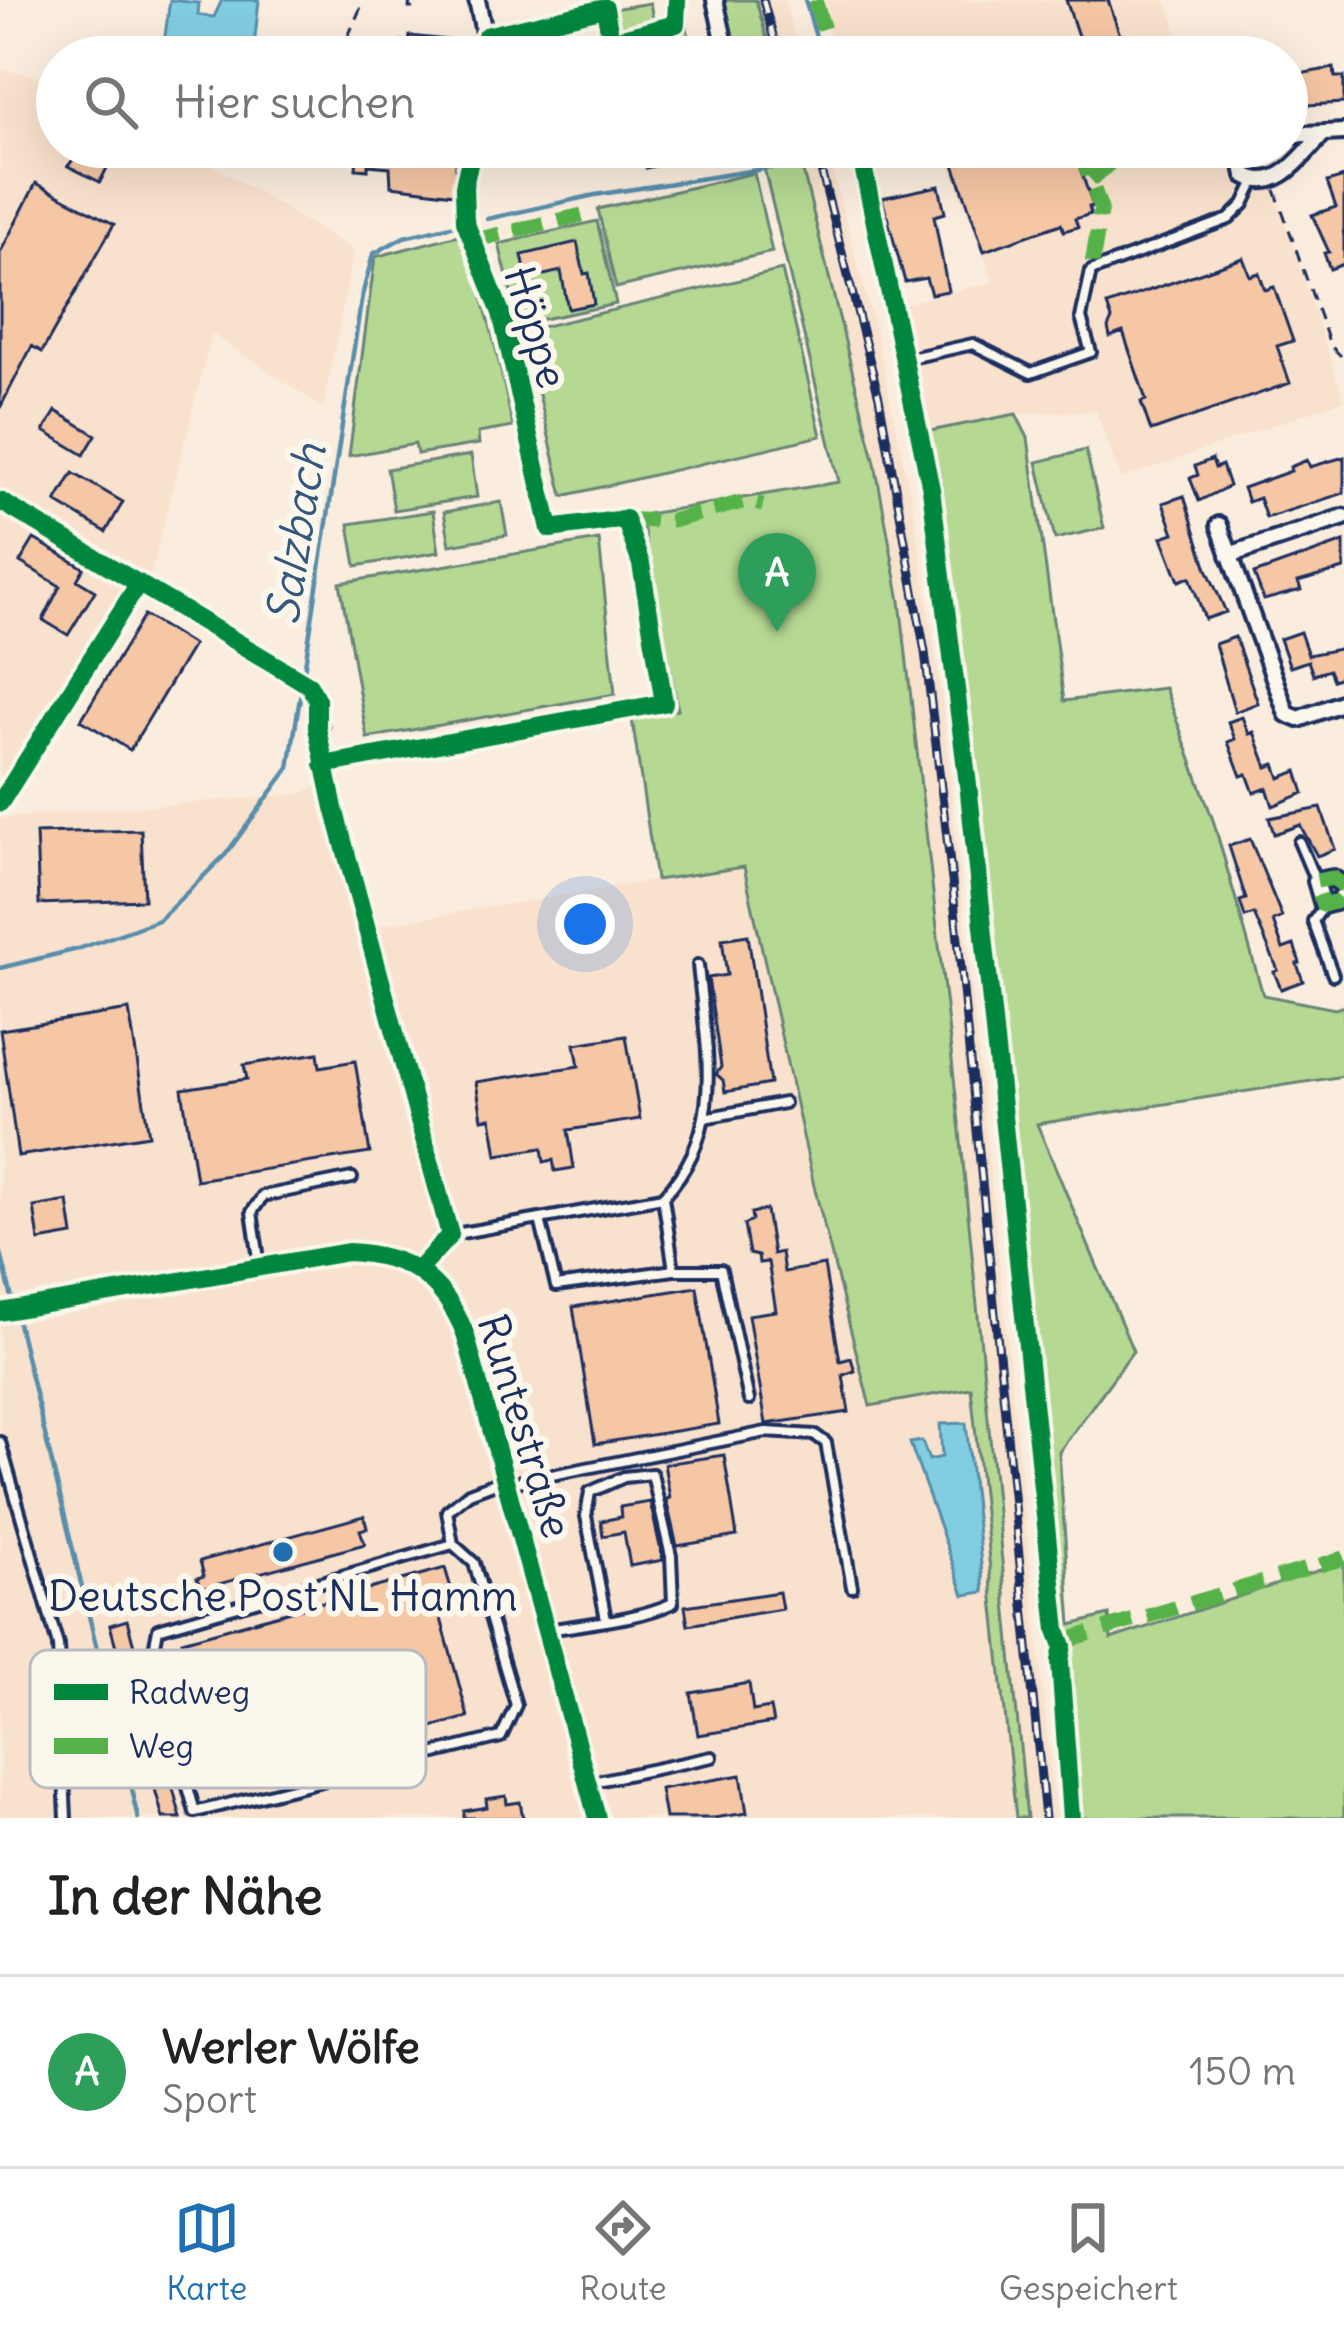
<!DOCTYPE html>
<html lang="de">
<head>
<meta charset="utf-8">
<style>
	body { margin:0; font-family:Delius,sans-serif; background:#f6f6f6; color:#222 }
	.you { position:absolute; left:585px; top:924px; width:42px; height:42px; margin:-30px; border:9px solid #fff; border-radius:50%; background:#1a73e8; box-shadow:0 0 0 18px #1a73e833 }
	.badge { display:grid; place-items:center; width:78px; height:78px; border-radius:50%; background:#1f6fb2; color:#fff; font-size:39px; font-weight:700 }
	.pin { position:absolute; translate:-50% -99px; filter:drop-shadow(0 3px 6px #0008) }
	.pin::after { content:''; position:absolute; top:63px; width:42px; height:36px; background:inherit; clip-path:polygon(0 0,100% 0,50% 100%) }
	.list { margin:0; padding:0; list-style:none }
	h2 { display:flex; justify-content:space-between; align-items:center; height:156px; margin:0; padding:0 48px; font-size:51px }
	h2 small { font-size:39px; font-weight:400; color:#767676 }
	.list li { display:grid; grid-template-columns:78px 1fr auto; gap:36px; align-items:center; box-sizing:border-box; height:192px; padding:0 48px; border-top:3px solid #e0e0e0 }
	.list b { display:block; font-size:45px; white-space:nowrap }
	.list p { margin:0; font-size:39px; white-space:nowrap; color:#767676 }
	.list em { font-size:39px; font-style:normal; color:#767676 }
	.icon { flex:none; width:66px; height:66px; fill:none; stroke:currentColor; stroke-width:2; stroke-linecap:round; stroke-linejoin:round }
	.map { position:relative; flex:none; width:1344px; height:1818px; overflow:hidden }
	.search { position:absolute; background:#fff; box-shadow:0 12px 48px #0002; left:36px; right:36px; top:36px; height:132px; display:flex; align-items:center; gap:30px; box-sizing:border-box; padding:0 42px; border-radius:66px; color:#767676; font-size:45px }
	.sheet { height:348px; background:#fff }
	nav { display:flex; justify-content:space-around; align-items:center; box-sizing:border-box; height:168px; border-top:3px solid #e0e0e0; background:#fff; font-size:33px; color:#767676 }
	nav a { display:grid; justify-items:center; gap:6px }
	nav .on { color:#1f6fb2 }
	.map>svg:first-child { display:block }
</style>
</head>
<body>
<div class="map">
<svg width="1344" height="1818" viewBox="0 0 1344 1818">
	<rect width="100%" height="100%" fill="#faedde"/>
	<filter id="ink" filterUnits="userSpaceOnUse"><feTurbulence type="fractalNoise" baseFrequency=".00833" numOctaves="2"/><feDisplacementMap in="SourceGraphic" scale="24" xChannelSelector="R" yChannelSelector="G"/><feConvolveMatrix kernelMatrix="1 2 1 2 8 2 1 2 1" color-interpolation-filters="sRGB"/></filter>
	<g filter="url(#ink)">
		<path fill="#f9e2cd" d="M756,0h28l16,57h-28z
			M819,0h347l20,57h-349z
			M0,69l57,11v67h125l172,103 -31,158 -111,-74 -63,249 -149,225z
			M797,147h29l49,181 38,178 29,191 114,1121h-29l-67,-687 -60,-530z
			M943,147h317l84,253 -223,79 -25,-68 -80,3 -86,17 -27,-127 90,-22z
			M332,778l47,147 364,-59 71,320 55,219 102,-18 45,431h-1016v-1000l300,-24z"/>
		<path fill="#b5d993" stroke="#688478" stroke-width="3" d="M724,0h32l16,57h-34z
			M650,3l6,31 31,-7 3,15 -31,10 -43,5 -10,-47z
			M759,147h38l78,316 25,138 60,530 67,687h-11l-45,-430 -101,18 -56,-220 -70,-319 -88,13 -24,-161 46,-9 -37,-195 198,-33z
			M754,173l18,79 -156,36 -18,-79z
			M597,221l19,83 -97,20 -20,-80z
			M458,235c29,60 41,128 55,192l-35,6 1,11 -62,10 -2,-10 -66,12 26,-199z
			M782,270l39,166 -258,60 -39,-165z
			M1016,414l12,24 36,263 101,-13 49,135 49,172 72,14 9,-3v70l-307,48 96,227 -74,101 12,173 38,-10 2,24 233,-77v256h-266l-105,-1040 -31,-295 -12,-52z
			M1086,450l18,78 -49,11 -18,-77z
			M471,455l6,42 -83,13 -7,-41z
			M501,502l6,33 -57,10 -6,-33z
			M433,511l6,41 -83,14 -7,-42z
			M599,540l16,154 -248,44 -27,-155z"/>
		<path fill="#81cee0" stroke="#588eac" stroke-width="3" d="M170,0l29,3 -1,12 16,2 8,-17h37l-6,57h-91z
			M966,1423l18,169 -20,3 -54,-152 12,-2 7,19 13,-3 -2,-33z"/>
		<g fill="none" stroke-linecap="round" stroke-linejoin="round">
			<path stroke="#588eac" stroke-width="4.5" d="M805,0l17,57
				M845,149l1,-2
				M487,219l108,-24 194,-30
				M0,968l78,-19 81,-29 67,-66 63,-86 73,-472 11,-42 31,-17 56,-13
				M0,1249l138,569"/>
		</g>
		<path fill="#f6c7a5" stroke="#1b2f5e" stroke-width="3" d="M1066,0h42l13,38 -41,4z
			M410,36l65,7 3,14h-94l1,-12 17,2v-6l7,1z
			M1334,68l1,9h9v26l-57,3v-30z
			M83,147l23,3 -4,8 8,4 -10,20 -32,-16z
			M367,147h98l-4,17h-5l-2,30 -63,-8 -1,-19 -22,-2v5l-12,-1 1,-12h7z
			M641,147h76l1,6 -72,15z
			M948,147h120l2,5 4,-1 19,55 -4,1 2,7 -16,5 3,8 -14,4 -3,-7 -77,27z
			M1344,177v87l-14,5 -6,-16 5,-1 -17,-37 24,-8 -9,-25z
			M36,183l78,41 -72,128 -10,-6 -32,62v-155z
			M939,186l6,27 -11,3 14,75 -17,3 -5,-16 -21,4 -23,-84z
			M577,242l7,32 5,-1 5,31 -26,5 -7,-38 -34,8 -5,-24z
			M1243,258l7,18 9,-3 6,17 9,-3 19,54 -16,5 13,37 -139,48 -10,-29 5,-2 -23,-68 -13,5 -2,-9 4,-9 -5,-14z
			M56,411l40,24 -12,20 -40,-24z
			M1344,457v36l-78,25 -7,-20 -11,4 -5,-14 48,-17 -1,-4 17,-7 3,7z
			M1212,459l3,9 7,-3 7,21 -30,15 -9,-23 8,-3 -3,-9z
			M73,473l50,29 -17,30 -50,-30z
			M1184,496l23,73 19,43 -21,7 -15,-42 -11,4 -17,-44 12,-4 -11,-30z
			M34,539l50,29 -7,12 18,11 -27,44 -25,-15 17,-34 -40,-24z
			M1344,542v27l-46,13 3,8 -37,10 -10,-26z
			M144,615l49,30 -63,105 -49,-30z
			M1300,632l8,23 36,-7v28l-11,4 -4,-10 -16,5 -5,-14 -18,6 -10,-28z
			M1235,637l23,66 -23,9 -20,-68z
			M1242,717l7,17 5,-2 13,35 8,-3 5,14 17,-7 7,22 -31,13 -6,-18 -13,5 -7,-19 -6,2 -13,-34 7,-3 -7,-17z
			M1321,808l14,41 -18,7 -17,-31 -26,9 -5,-16z
			M141,830l3,70 -105,4 -3,-71z
			M1250,839l32,78 -9,4 10,28 11,-4 6,18 -3,1 6,17 -22,8 -7,-17 4,-2 -24,-56 -9,3 -5,-16 6,-2 -17,-53z
			M748,935l22,149 -45,8 -2,-12 -7,-6 5,-7 -13,-89 19,-3 -5,-36z
			M129,1010l20,125 -131,21 -18,-126z
			M626,1036l14,83 -72,11 6,38 -19,3 -2,-11 -9,2 -2,-14 -45,7 -6,-37 -9,1 -6,-37 103,-16 -4,-22z
			M318,1053l2,14 35,-6 15,92 -174,27 -14,-91 65,-10 -3,-14z
			M68,1201l5,34 -34,6 -5,-34z
			M766,1210l7,44 8,-2 3,20 40,-7 16,96 11,-3 4,13 -12,4 6,37 -83,12 -18,-109 28,-4 -8,-49 -9,1 -1,-7 -9,-2 -5,-29 8,-5 -1,-7z
			M697,1287l22,137 -124,20 -22,-137z
			M724,1455l13,81 -60,10 -11,-47 4,-1 -6,-34z
			M650,1502l13,58 -33,6 -6,-34 -21,4 -2,-15 20,-4 -1,-10z
			M364,1516l3,12 -7,2 5,14 -164,45 -4,-11 7,-2 -4,-15z
			M445,1568l6,20 -17,5 34,124 -235,65 -34,-124 -11,3 -6,-20z
			M779,1592l3,17 -94,16 -3,-19z
			M127,1620l14,51 -17,5 -14,-51z
			M749,1683l4,28 17,-3 3,15 -75,12 -7,-42z
			M164,1755l17,63h-18l-16,-58z
			M741,1775l6,38 -33,5h-49l-5,-29z
			M506,1796l1,8 13,-2 3,16h-59v-7l23,-4 -1,-8z"/>
		<g fill="none" stroke-linecap="round" stroke-linejoin="round">
			<defs>
				<path id="service" d="M473,147l-9,39 1,35 36,92 49,216
					M906,359l67,-15 58,29 60,-21 -10,-34 10,-47 138,-52 15,-15 11,-23
					M1299,842l16,38
					M1323,907l-10,14 20,54
					M704,1118l80,-15
					M540,1219l16,67 118,-16 -11,-73
					M260,1266l-8,-54 11,-16 89,-18
					M418,1270l32,-35 213,-38c64,-68 43,-147 35,-232
					M674,1270h47l28,130
					M0,1442l58,203 8,173
					M507,1484l259,-52 49,3 11,8 26,144
					M453,1544l21,19 42,142 -15,32 -306,75 -43,-152 6,-31 295,-85 -6,-33 22,-18 34,-13
					M548,1630c40,-7 88,-10 125,-27l-2,-47 -19,-82 -28,3 -34,15 -4,24 20,103
					M588,1783l124,-26"/>
				<path id="minor" d="M477,0l12,56
					M715,0l13,57
					M1287,135l57,-3
					M1245,147l-4,10 4,18c32,19 57,-19 77,-40
					M0,501l309,184 8,15 6,65
					M1219,525l68,189 12,5 45,-17
					M1229,555l115,-38
					M0,803l139,-220
					M1344,886l-11,-8 -17,3 7,24 15,-4 6,-7
					M0,1312l348,-60c59,3 94,25 117,81l132,485"/>
			</defs>
			<use href="#service" stroke="#1b2f5e" stroke-width="16"/>
			<use href="#minor" stroke="#1b2f5e" stroke-width="22"/>
			<path stroke="#1b2f5e" stroke-width="3" stroke-dasharray="12 9" stroke-linecap="butt" d="M410,0l-1,8h6
				M497,33l108,-25 6,33 65,-17 1,-24
				M915,54l23,-7 19,10
				M339,57l25,-57
				M980,57l54,-17 20,17
				M1275,190l55,155 14,14"/>
			<use href="#service" stroke="#fbf7ec" stroke-width="8"/>
			<use href="#minor" stroke="#fbf7ec" stroke-width="14"/>
			<defs>
				<path id="rail" d="M763,0l16,57
					M815,147l64,250 46,255 28,237 92,929"/>
			</defs>
			<use href="#rail" stroke="#1b2f5e" stroke-width="9"/>
			<use href="#rail" stroke="#fbf7ec" stroke-width="4.5" stroke-dasharray="14" stroke-linecap="butt"/>
			<path stroke="#55b248" stroke-width="15" stroke-dasharray="30 15" stroke-linecap="butt" d="M815,0l17,57
				M1042,46l4,11
				M1079,147l22,62 -10,62
				M1091,180l37,-33
				M471,241l111,-26
				M625,519l43,3 78,-21 17,4
				M1344,886l-11,-8 -17,3 7,24 15,-4 6,-7
				M1063,1646l14,-9 267,-79"/>
			<defs>
				<path id="cycleway" d="M486,36l119,-28 6,33 65,-17 1,-24
					M859,147l72,342 38,304 88,837 6,16 -3,15 11,157
					M0,501l309,184 8,15v28l17,80 116,427 -32,35
					M323,765l341,-62 -23,-139 -16,-45 -75,10 -49,-216 -36,-92 -1,-35 9,-39
					M0,803l139,-220
					M0,1312l348,-60c59,3 94,25 117,81l132,485"/>
			</defs>
			<use href="#cycleway" stroke="#fbf7ec" stroke-width="26"/>
			<use href="#cycleway" stroke="#00873e" stroke-width="18"/>
		</g>
	</g>
	<circle fill="#1f6fb2" stroke="#fbf7ec" stroke-width="4.5" cx="283" cy="1552" r="12"/>
	<g text-anchor="middle" stroke-width="12" stroke-linejoin="round" paint-order="stroke">
		<g font-size="42" fill="#1b2f5e" stroke="#fbf7ec">
			<text transform="translate(536 327) rotate(73)" y="15">Höppe</text>
			<text transform="translate(525 1426) rotate(73)" y="15">Runtestraße</text>
		</g>
		<g font-size="42" fill="#1b2f5e" stroke="#fbf7ec">
			<text x="283" y="1611">Deutsche Post NL Hamm</text>
		</g>
		<g font-size="45" font-style="italic" fill="#34577e" stroke="#fbf7ec">
			<text transform="translate(296 534) rotate(-81)" y="16">Salzbach</text>
		</g>
	</g>
	<rect x="30" y="1650" width="396" height="138" rx="18" fill="#fbf7ec" stroke="#b8bbc1" stroke-width="3"/>
	<rect x="54" y="1684" width="54" height="16" fill="#00873e"/>
	<rect x="54" y="1738" width="54" height="16" fill="#55b248"/>
	<g font-size="33" fill="#1b2f5e">
		<text x="129" y="1704">Radweg</text>
		<text x="129" y="1758">Weg</text>
	</g>
</svg>
<div class="you"></div>
<div class="pin badge" style="left:777px;top:632px;background:#2e9e5b">A</div>
<div class="search"><svg class="icon" aria-label="search" viewBox="0 0 24 24"><circle cx="10" cy="10" r="6"/><path d="M15 15l6 6"/></svg>Hier suchen</div>
</div>
<section class="sheet">
<h2>In der Nähe<small></small></h2>
<ul class="list">
<li><span class="badge" style="background:#2e9e5b">A</span><div><b>Werler Wölfe</b><p>Sport</p></div><em>150 m</em></li>
</ul>
</section>
<nav>
<a class="on"><svg class="icon" aria-label="map" viewBox="0 0 24 24"><path d="M3 6l6-2 6 2 6-2v14l-6 2-6-2-6 2zM9 4v14M15 6v14"/></svg>Karte</a>
<a><svg class="icon" aria-label="directions" viewBox="0 0 24 24"><path d="M12 3l9 9-9 9-9-9zM9 14v-3h6M13 9l2 2-2 2"/></svg>Route</a>
<a><svg class="icon" aria-label="saved" viewBox="0 0 24 24"><path d="M7 4h10v16l-5-4-5 4z"/></svg>Gespeichert</a>
</nav>
</body>
</html>
